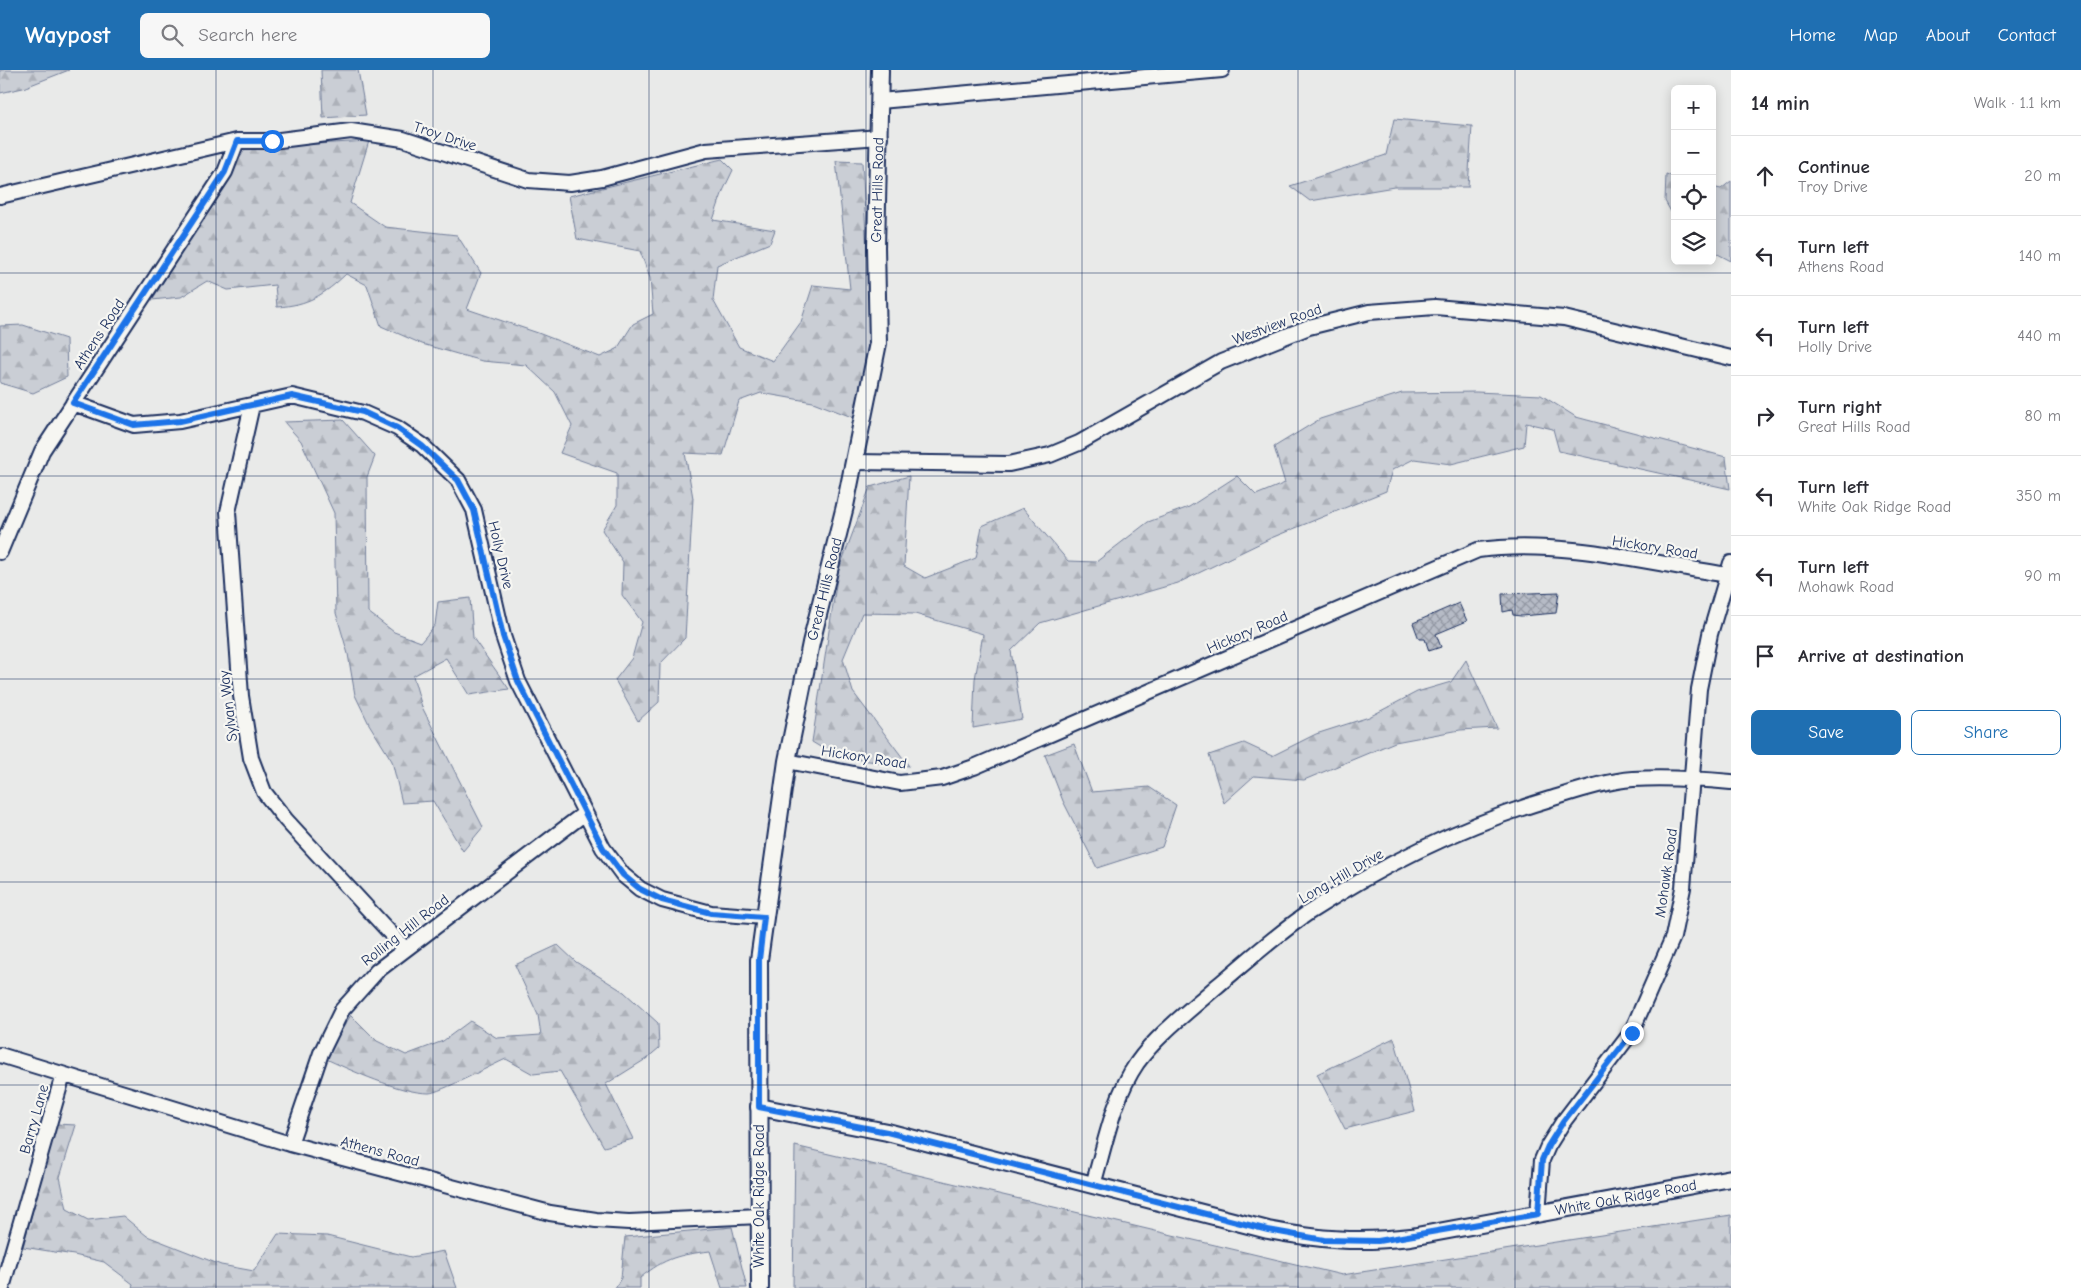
<!DOCTYPE html>
<html lang="en">
<head>
<meta charset="utf-8">
<style>
	body { margin:0; font-family:"Comic Neue",sans-serif; background:#f7f7f7; color:#2b2b33 }
	.controls { position:absolute; right:15px; top:15px; display:grid; overflow:hidden; border-radius:8px; box-shadow:0 2px 12px #0003 }
	.controls button { width:45px; height:45px; display:grid; place-items:center; padding:0; border:0; border-bottom:1px solid #e1e1e2; background:#fff; color:#2b2b33; font:25px sans-serif }
	.stop { position:absolute; width:15px; height:15px; margin:-11px; border:4px solid #1a73e8; border-radius:50%; background:#fff }
	.stop.end { background:#1a73e8; border-color:#fff; box-shadow:0 1px 5px #0008 }
	.list { margin:0; padding:0; list-style:none }
	h2 { display:flex; justify-content:space-between; align-items:center; height:65px; margin:0; padding:0 20px; font-size:21px }
	h2 small { font-size:16px; font-weight:400; color:#7c7c81 }
	.list li { display:grid; grid-template-columns:32px 1fr auto; gap:15px; align-items:center; box-sizing:border-box; height:80px; padding:0 20px; border-top:1px solid #e1e1e2 }
	.list b { display:block; font-size:19px; white-space:nowrap }
	.list p { margin:0; font-size:16px; white-space:nowrap; color:#7c7c81 }
	.list em { font-size:16px; font-style:normal; color:#7c7c81 }
	.actions { display:flex; gap:10px; padding:15px 20px }
	.actions a { flex:1; padding:11px 0; border:1px solid #1f6fb2; border-radius:8px; text-align:center; font-size:18px; color:#1f6fb2 }
	.actions .main { background:#1f6fb2; color:#fff }
	.icon { flex:none; width:28px; height:28px; fill:none; stroke:currentColor; stroke-width:2; stroke-linecap:round; stroke-linejoin:round }
	.map { position:relative; flex:none; width:1731px; height:1218px; overflow:hidden }
	header { display:flex; align-items:center; gap:30px; box-sizing:border-box; height:70px; padding:0 25px; background:#1f6fb2; color:#fff }
	header strong { font-size:24px }
	nav { display:flex; gap:28px; margin-inline-start:auto; font-size:18px }
	.search { width:350px; height:45px; background:#f7f7f7; display:flex; align-items:center; gap:12px; box-sizing:border-box; padding:0 18px; border-radius:8px; color:#7c7c81; font-size:19px }
	main { display:flex }
	aside { flex:1; background:#fff }
	.map>svg:first-child { display:block }
</style>
</head>
<body>
<header>
<strong>Waypost</strong>
<div class="search"><svg class="icon" aria-label="search" viewBox="0 0 24 24"><circle cx="10" cy="10" r="6"/><path d="M15 15l6 6"/></svg>Search here</div>
<nav><a>Home</a><a>Map</a><a>About</a><a>Contact</a></nav>
</header>
<main>
<div class="map">
<svg width="1731" height="1218" viewBox="0 0 1731 1218">
	<defs>
		<pattern id="forest-firs" width="22" height="20" patternUnits="userSpaceOnUse" patternTransform="scale(1.25)"><rect width="22" height="20" fill="#caced5"/><path d="M5 1l3.5 6h-7zM16 11l3.5 6h-7z" fill="#adb1b9"/></pattern>
		<pattern id="building-cross-hatch" width="8" height="8" patternUnits="userSpaceOnUse" patternTransform="scale(1.25)"><rect width="8" height="8" fill="#b6bbc6"/><path d="M0 0l8 8M0 8l8-8" fill="none" stroke="#9398a4"/></pattern>
	</defs>
	<rect width="100%" height="100%" fill="#e9eae9"/>
	<filter id="ink" filterUnits="userSpaceOnUse"><feTurbulence type="fractalNoise" baseFrequency=".02" numOctaves="2"/><feDisplacementMap in="SourceGraphic" scale="10" xChannelSelector="R" yChannelSelector="G"/><feConvolveMatrix kernelMatrix="1 2 1 2 8 2 1 2 1" color-interpolation-filters="sRGB"/></filter>
	<g filter="url(#ink)">
		<path fill="url(#forest-firs)" stroke="#727e9a" d="M0,0h69l-46,18 -23,5z
			M321,0h37l8,45 -43,3z
			M1394,49l78,7 -4,61h-74l-84,14 -20,-15 96,-31z
			M369,71l-19,62 35,24 72,8 24,38 -14,36 71,24 62,24 17,-8 16,-25 20,-10 -3,-36 -10,-27 -63,-12 -8,-43 153,-37 11,11 -10,21 -10,29 62,10 -5,13 -53,22 -4,35 26,47 34,14 28,-39 12,-37 37,4 -14,-128 26,1 9,161 -14,96 -44,-17 -52,-9 -22,8 -16,54 -38,-2 8,45 -8,140 -25,26 -1,38 -21,19 -23,-41 17,-22 10,-36 -20,-27 1,-33 -21,-32 15,-25v-32l-57,-20 12,-27 -17,-34 -29,-27 -44,-4 -60,-17 -41,-18 -14,-41 -21,-11c-22,21 -38,31 -69,33l-2,-22 -47,5 -21,-9 -26,16 -29,3 94,-152z
			M1666,104l9,3v42l-10,-18z
			M1731,111v80l-19,-10v-64l9,2z
			M23,255l43,14 1,38 -34,16 -33,-10v-57z
			M1476,322l65,3 35,22 150,40 4,32 -171,-38 -6,-22 -27,-6 -2,23 -73,18 -37,-5 -22,11 -6,21 -115,47 -93,45 -138,40 -29,28 11,68 -49,9 2,-49 8,-45 -68,-20 -53,-1 -19,46 10,33 56,74 -72,-9 -25,-15 26,-170 32,-85 39,-11 -5,90 21,12 51,-20 6,-32 41,-18 45,53 28,1 52,-40 41,-15 48,-31 19,19 29,-12 -11,-36 46,-28 82,-26z
			M343,350l32,36 -8,21 1,135 26,20 27,10 14,-17 3,-23 32,-4 3,40 36,51 -40,6 -23,-37 -33,18 9,31 61,120 -20,24 -30,-50 -31,2 -10,-42 -23,-37 -14,-29 -7,-41 -12,-41 -2,-100 -33,-72 -17,-19z
			M1466,590l31,68 -37,2 -65,12 -91,38 -50,-4 -30,27 -15,-48 35,-12 28,13 44,-22 53,-17 48,-25 34,-10z
			M1074,674l18,48 57,-5 27,18 -14,42 -65,21 -34,-67 -18,-46z
			M558,875l18,17 48,30 34,31 1,25 -13,11 -40,25 27,55 -29,8 -44,-76 -27,3 -27,-15c-14,6 -67,34 -77,34 -29,0 -79,-23 -105,-35l27,-43 26,26 29,14 37,-14 27,-20 27,17 44,-3 -3,-20 -23,-50z
			M1394,968l21,73 -70,18 -28,-55z
			M56,1054l20,1 -16,52 7,32 21,11 35,-4 24,20 74,29 33,6 24,-37 49,2 84,21 33,-6 13,37h-325l1,-4 -29,-22 -30,-7 -51,-8z
			M795,1076l547,129 389,-60v73h-938z
			M732,1157l15,61h-25l-12,-37c-31,4 -44,6 -70,27v10h-25l6,-10 4,-41z"/>
		<path fill="url(#building-cross-hatch)" stroke="#1b2f5e" d="M1559,522l-3,21 -35,3 -8,-1 -1,-5 -9,2 -1,-18z
			M1459,533l8,18 -31,13 5,13 -12,4 -4,-12h-6l-6,-16z"/>
		<g fill="none" stroke-linecap="round" stroke-linejoin="round">
			<defs>
				<path id="minor" d="M880,31l342,-31
					M0,126l237,-55h35l79,-10 52,8 125,41 42,3 32,-5 104,-28 174,-13
					M73,333l61,22 46,-4 112,-25 71,17 34,15 25,17 36,35 16,30 29,126 15,45 85,167 20,27 17,14 22,11 49,13 53,4
					M252,335l-24,107 13,184 10,62 13,34 22,28 119,129
					M854,392l155,2 41,-9 29,-12 142,-81 88,-35 60,-15 66,-5 129,11 167,40
					M0,482l42,-101 183,-279 12,-31
					M787,691l113,22 42,-5 32,-11 504,-217c80,-11 169,12 249,25
					M0,985l290,89 260,69 46,7 33,2 131,-6
					M290,1074l31,-91 21,-43 35,-39 208,-158
					M1093,1115c12,-40 20,-87 44,-122 21,-29 52,-52 79,-76 30,-25 60,-52 92,-74 74,-48 158,-89 242,-114 27,-8 56,-18 83,-20 33,-2 66,0 98,3
					M1538,1144l4,-54 6,-14 15,-24 68,-89 42,-96 10,-49 16,-199 11,-55 21,-71
					M2,1218l61,-213"/>
				<g id="tertiary">
					<path id="s1" d="M759,1037l128,25 381,98c52,10 90,13 143,7l320,-59"/>
					<path id="s2" d="M760,1218l-1,-328 28,-199 24,-118 34,-137 33,-163 -2,-96 4,-177"/>
				</g>
			</defs>
			<use href="#minor" stroke="#1b2f5e" stroke-width="18"/>
			<use href="#tertiary" stroke="#1b2f5e" stroke-width="20"/>
			<use href="#minor" stroke="#f6f6f2" stroke-width="14"/>
			<use href="#tertiary" stroke="#f6f6f2" stroke-width="16"/>
		</g>
	</g>
	<g fill="none" stroke-linecap="round" stroke-linejoin="round" filter="url(#ink)">
		<path stroke="#1a73e8" stroke-width="6" d="M272,71h-35l-12,31 -152,231 61,22 46,-4 112,-25 71,16 34,16 25,18 36,34 16,30 29,126 15,45 85,167 20,27 17,14 22,11 49,13 53,4 -5,43v147l128,25 381,98 56,10 54,1 160,-27 4,-54 6,-14 15,-24 69,-89"/>
	</g>
	<path fill="none" stroke="#1b2f5e" stroke-width="1" stroke-opacity="0.55" d="M216,0v1218M433,0v1218M649,0v1218M866,0v1218M1082,0v1218M1298,0v1218M1515,0v1218M0,203h1731M0,406h1731M0,609h1731M0,812h1731M0,1015h1731"/>
	<g text-anchor="middle" stroke-width="4.5" stroke-linejoin="round" paint-order="stroke">
		<g font-size="15" fill="#1b2f5e" stroke="#f6f6f2">
			<text transform="translate(445 66) rotate(18)" y="5">Troy Drive</text>
			<text dy="5" stroke="none"><textPath href="#s2" startOffset="1110">Great Hills Road</textPath></text>
			<text transform="translate(1277 254) rotate(-20)" y="5">Westview Road</text>
			<text transform="translate(99 264) rotate(-57)" y="5">Athens Road</text>
			<text transform="translate(1655 477) rotate(9)" y="5">Hickory Road</text>
			<text transform="translate(501 485) rotate(77)" y="5">Holly Drive</text>
			<text dy="5" stroke="none"><textPath href="#s2" startOffset="705">Great Hills Road</textPath></text>
			<text transform="translate(1247 562) rotate(-23)" y="5">Hickory Road</text>
			<text transform="translate(228 636) rotate(-97)" y="5">Sylvan Way</text>
			<text transform="translate(864 687) rotate(9)" y="5">Hickory Road</text>
			<text transform="translate(1666 803) rotate(-82)" y="5">Mohawk Road</text>
			<text transform="translate(1341 806) rotate(-30)" y="5">Long Hill Drive</text>
			<text transform="translate(405 860) rotate(-38)" y="5">Rolling Hill Road</text>
			<text transform="translate(34 1049) rotate(-74)" y="5">Barry Lane</text>
			<text transform="translate(380 1081) rotate(15)" y="5">Athens Road</text>
			<text transform="translate(759 1126) rotate(-90)" y="5">White Oak Ridge Road</text>
			<text dy="5" stroke="none"><textPath href="#s1" startOffset="886">White Oak Ridge Road</textPath></text>
		</g>
	</g>
</svg>
<div class="controls">
<button>+</button>
<button>−</button>
<button><svg class="icon" aria-label="locate" viewBox="0 0 24 24"><circle cx="12" cy="12" r="6"/><path d="M12 2v4M12 18v4M2 12h4M18 12h4"/></svg></button>
<button><svg class="icon" aria-label="layers" viewBox="0 0 24 24"><path d="M12 4l9 5-9 5-9-5zM3 14l9 5 9-5"/></svg></button>
</div>
<div class="stop" style="left:272px;top:71px"></div>
<div class="stop end" style="left:1632px;top:963px"></div>
</div>
<aside>
<h2>14 min<small>Walk · 1.1 km</small></h2>
<ul class="list">
<li><svg class="icon" aria-label="ahead" viewBox="0 0 24 24"><path d="M12 20V5M6 11l6-6 6 6"/></svg><div><b>Continue</b><p>Troy Drive</p></div><em>20 m</em></li>
<li><svg class="icon" aria-label="left" viewBox="0 0 24 24"><path d="M17 20v-9H6M10 6l-5 5 5 5"/></svg><div><b>Turn left</b><p>Athens Road</p></div><em>140 m</em></li>
<li><svg class="icon" aria-label="left" viewBox="0 0 24 24"><path d="M17 20v-9H6M10 6l-5 5 5 5"/></svg><div><b>Turn left</b><p>Holly Drive</p></div><em>440 m</em></li>
<li><svg class="icon" aria-label="right" viewBox="0 0 24 24"><path d="M7 20v-9h11M14 6l5 5-5 5"/></svg><div><b>Turn right</b><p>Great Hills Road</p></div><em>80 m</em></li>
<li><svg class="icon" aria-label="left" viewBox="0 0 24 24"><path d="M17 20v-9H6M10 6l-5 5 5 5"/></svg><div><b>Turn left</b><p>White Oak Ridge Road</p></div><em>350 m</em></li>
<li><svg class="icon" aria-label="left" viewBox="0 0 24 24"><path d="M17 20v-9H6M10 6l-5 5 5 5"/></svg><div><b>Turn left</b><p>Mohawk Road</p></div><em>90 m</em></li>
<li><svg class="icon" aria-label="arrive" viewBox="0 0 24 24"><path d="M6 21V4h12l-3 4 3 4H6"/></svg><div><b>Arrive at destination</b></div></li>
</ul>
<div class="actions"><a class="main">Save</a><a>Share</a></div>
</aside>
</main>
</body>
</html>
